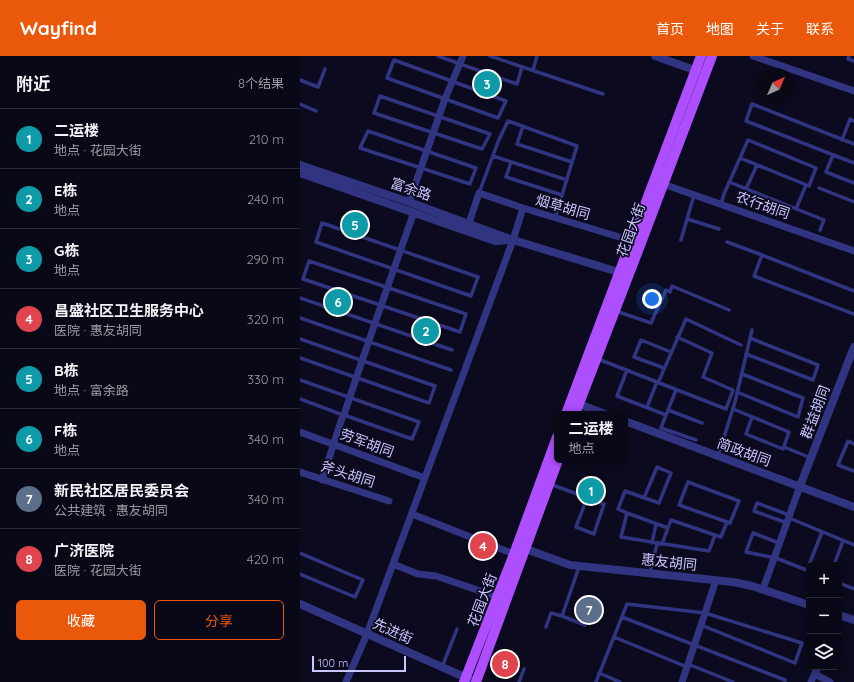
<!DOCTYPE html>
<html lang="zh">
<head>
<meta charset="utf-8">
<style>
	body { margin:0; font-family:Quicksand,"Noto Sans SC",sans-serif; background:#171623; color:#f1f3f6 }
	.controls { position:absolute; right:12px; bottom:12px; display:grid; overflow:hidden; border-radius:6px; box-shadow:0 2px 6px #0003 }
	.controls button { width:36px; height:36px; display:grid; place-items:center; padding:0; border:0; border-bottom:1px solid #292935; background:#090816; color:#f1f3f6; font:20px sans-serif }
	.compass { position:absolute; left:458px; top:12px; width:36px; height:36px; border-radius:50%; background:#090816; box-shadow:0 2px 6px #0003; rotate:44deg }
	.scale { position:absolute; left:12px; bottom:10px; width:94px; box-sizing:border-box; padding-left:4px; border:2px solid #c9c7ff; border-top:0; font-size:11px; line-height:14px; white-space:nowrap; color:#c9c7ff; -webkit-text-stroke:3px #0c0a1e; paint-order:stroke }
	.you { position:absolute; left:352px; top:243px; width:14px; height:14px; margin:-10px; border:3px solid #fff; border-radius:50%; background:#1a73e8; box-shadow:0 0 0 6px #1a73e833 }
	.badge { display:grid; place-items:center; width:26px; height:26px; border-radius:50%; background:#ea580c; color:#fff; font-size:13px; font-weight:700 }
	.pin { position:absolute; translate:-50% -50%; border:2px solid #fff; box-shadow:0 1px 4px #0006 }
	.popup { position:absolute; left:254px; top:355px; width:74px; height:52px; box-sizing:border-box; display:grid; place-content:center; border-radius:6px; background:#090816; filter:drop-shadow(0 1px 3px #0005); font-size:13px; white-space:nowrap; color:#999aa1 }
	.popup b { font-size:15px; color:#f1f3f6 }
	.popup::after { content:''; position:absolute; left:50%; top:100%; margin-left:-8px; border:8px solid transparent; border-top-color:#090816 }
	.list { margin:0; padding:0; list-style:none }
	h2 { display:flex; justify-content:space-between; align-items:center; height:52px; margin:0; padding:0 16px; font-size:17px }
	h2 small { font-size:13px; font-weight:400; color:#999aa1 }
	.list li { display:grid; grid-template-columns:26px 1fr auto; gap:12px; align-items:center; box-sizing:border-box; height:60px; padding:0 16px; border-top:1px solid #292935 }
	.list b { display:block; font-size:15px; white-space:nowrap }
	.list p { margin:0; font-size:13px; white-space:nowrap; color:#999aa1 }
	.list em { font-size:13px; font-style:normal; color:#999aa1 }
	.actions { display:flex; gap:8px; padding:12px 16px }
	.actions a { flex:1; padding:9px 0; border:1px solid #ea580c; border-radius:6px; text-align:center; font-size:14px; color:#ea580c }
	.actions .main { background:#ea580c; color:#fff }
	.icon { flex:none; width:22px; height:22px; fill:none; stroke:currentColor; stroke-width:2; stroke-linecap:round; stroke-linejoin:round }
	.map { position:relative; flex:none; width:554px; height:626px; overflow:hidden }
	header { display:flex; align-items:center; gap:24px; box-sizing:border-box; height:56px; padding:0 20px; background:#ea580c; color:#fff }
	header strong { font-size:19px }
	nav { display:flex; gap:22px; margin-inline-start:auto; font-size:14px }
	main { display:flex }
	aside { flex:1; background:#090816 }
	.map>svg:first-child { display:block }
</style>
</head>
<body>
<header>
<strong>Wayfind</strong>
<nav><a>首页</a><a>地图</a><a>关于</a><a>联系</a></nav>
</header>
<main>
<aside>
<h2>附近<small>8个结果</small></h2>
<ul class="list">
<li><span class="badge" style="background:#0f9aa8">1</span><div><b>二运楼</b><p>地点 · 花园大街</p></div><em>210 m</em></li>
<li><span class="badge" style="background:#0f9aa8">2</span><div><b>E栋</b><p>地点</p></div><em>240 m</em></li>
<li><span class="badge" style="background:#0f9aa8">3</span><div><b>G栋</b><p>地点</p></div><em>290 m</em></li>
<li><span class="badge" style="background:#e0444e">4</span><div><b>昌盛社区卫生服务中心</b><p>医院 · 惠友胡同</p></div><em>320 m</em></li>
<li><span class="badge" style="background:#0f9aa8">5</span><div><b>B栋</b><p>地点 · 富余路</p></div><em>330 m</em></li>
<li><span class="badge" style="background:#0f9aa8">6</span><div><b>F栋</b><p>地点</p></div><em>340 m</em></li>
<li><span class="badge" style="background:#5c6f8a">7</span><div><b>新民社区居民委员会</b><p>公共建筑 · 惠友胡同</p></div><em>340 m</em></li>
<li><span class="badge" style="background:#e0444e">8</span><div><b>广济医院</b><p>医院 · 花园大街</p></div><em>420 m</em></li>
</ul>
<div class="actions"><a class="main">收藏</a><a>分享</a></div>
</aside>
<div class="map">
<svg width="554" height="626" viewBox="0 0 554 626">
	<rect width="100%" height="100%" fill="#0c0a1e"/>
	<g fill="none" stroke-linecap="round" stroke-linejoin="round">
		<path stroke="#313581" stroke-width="3.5" d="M138,0l79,28 5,-17
			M190,0l113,38
			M549,0l-1,3 6,2
			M94,4l112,41 -8,17 -111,-40z
			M233,14l4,-14
			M0,24l18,7 7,-18
			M80,40l110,38 -8,15 -108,-36z
			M0,48l16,7
			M223,70l-6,18 55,18
			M68,75l108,37 -6,16 -110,-36z
			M542,84l8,-21 4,2
			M554,88l-102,-40 -6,17 108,42
			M533,99l-7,17 28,11
			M193,100l74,24
			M211,106l-5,15 56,18
			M429,126l95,38 -4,10
			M519,132l35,14
			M446,133l11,-24
			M179,137l19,-51 10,-21 69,25 -22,72
			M421,148l3,-10 24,-54 68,28 -7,18 -69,-28
			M496,153l10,-24
			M387,163l32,10
			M22,167l156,54 -7,19 -155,-54z
			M381,184l13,-45
			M427,186l35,13
			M9,205l157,53 -6,18 -157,-53z
			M554,235l-92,-36 -8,21 100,38
			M0,242l152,52
			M316,255l35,12 15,-33 4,2 2,-6 57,24
			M0,262l151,52
			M0,283l135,47 -6,17 -129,-45
			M446,298l67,26 5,-15 -68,-27
			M298,303l128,50 7,-19 -30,-13 9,-24 -35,-16
			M364,312l-30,-11 7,-17 30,12
			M327,314l-10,26 49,19 10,-25
			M0,324l119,42 -7,17 -68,-24
			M358,327l28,-64 55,26
			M437,336l61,25 5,-19 -61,-24
			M0,343l43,16
			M347,351l10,-25
			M433,353l56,23 -6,17 -37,-15 6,-17
			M368,354l34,13
			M366,359l-5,13 35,12
			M554,388l-6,-3 -10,24 16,6
			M484,391l27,11
			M418,400l17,-54 17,-72
			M388,426l51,19 -9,22 -51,-18z
			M250,428l54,20 -10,30 -18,-7 11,-29
			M327,457l-9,-4 7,-18 34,12 12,-30 -14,-6 -13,31
			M489,462l65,27
			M487,467l-33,-12 3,-8 32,12
			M415,479l6,2 6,-15
			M352,487l4,-19
			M479,487l-26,-10 -7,19 30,6 33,13
			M0,497l63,27 -8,17 -55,-23
			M534,509l9,-24
			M279,511l-17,49 23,9
			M507,514l15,-38
			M350,516l7,-28h5l9,-24 44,15 -6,16 -88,-14 6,-24 41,15
			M539,527l15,6
			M322,561l163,63v2
			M246,571l5,-14 11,3
			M314,581l73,30
			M388,608l45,18
			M142,611l15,-38
			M299,617l21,9
			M219,626l5,-13
			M296,626l31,-78 78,9 97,30 -7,20 -94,-38"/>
		<path stroke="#313581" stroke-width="7" d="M453,0l101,35
			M363,128l191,67
			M109,146l36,-103 18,-43
			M169,167l10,-30 44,15 113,34
			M0,376l125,46
			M0,416l89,29
			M22,424l21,-65h1c22,-68 46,-135 70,-203
			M112,458l102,40
			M93,508l25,10 18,2 62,21
			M463,533l37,-103
			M515,618l15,8
			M46,626l21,-48 146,-394 10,-32
			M382,626l34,-102
			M511,626l7,-15"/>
		<path stroke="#313581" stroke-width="8" d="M355,0l45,16
			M0,109l109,37 104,38 112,34
			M0,117l195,68 14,-1
			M279,348l26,10
			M325,365l229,86
			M500,430l54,-139
			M226,493l44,16 163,17 19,4 57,19
			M0,548l171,76
			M539,559l15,5"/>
		<path stroke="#ad4eff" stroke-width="10" d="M266,358l135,-358
			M275,358l66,-171 71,-187
			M164,626l50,-128 43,-117
			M176,626l82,-222"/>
	</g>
	<g text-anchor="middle" stroke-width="3.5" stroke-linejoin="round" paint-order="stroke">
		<g font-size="14" fill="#c9c7ff" stroke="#0c0a1e">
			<text transform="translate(111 133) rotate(19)" y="5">富余路</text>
			<text transform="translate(463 149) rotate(19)" y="5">农行胡同</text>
			<text transform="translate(263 151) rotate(16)" y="5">烟草胡同</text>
			<text transform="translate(331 174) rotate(-70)" y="5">花园大街</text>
			<text transform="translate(515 356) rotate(-69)" y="5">群益胡同</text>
			<text transform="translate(67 387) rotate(20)" y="5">劳军胡同</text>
			<text transform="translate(444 396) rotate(20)" y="5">简政胡同</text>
			<text transform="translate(48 418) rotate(18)" y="5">斧头胡同</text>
			<text transform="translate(369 506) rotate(6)" y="5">惠友胡同</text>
			<text transform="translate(182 544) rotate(-69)" y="5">花园大街</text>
			<text transform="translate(93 575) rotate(24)" y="5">先进街</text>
		</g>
	</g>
</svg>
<div class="controls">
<button>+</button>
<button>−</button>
<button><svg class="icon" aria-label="layers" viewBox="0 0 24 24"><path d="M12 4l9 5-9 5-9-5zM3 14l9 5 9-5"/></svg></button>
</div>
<svg class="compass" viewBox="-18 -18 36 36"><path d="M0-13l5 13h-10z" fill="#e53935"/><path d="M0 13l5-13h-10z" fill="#999aa1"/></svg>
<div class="scale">100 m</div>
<div class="you"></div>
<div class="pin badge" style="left:291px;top:435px;background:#0f9aa8">1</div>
<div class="popup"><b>二运楼</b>地点</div>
<div class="pin badge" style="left:126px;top:275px;background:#0f9aa8">2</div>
<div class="pin badge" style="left:187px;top:28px;background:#0f9aa8">3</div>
<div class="pin badge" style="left:183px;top:490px;background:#e0444e">4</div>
<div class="pin badge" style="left:55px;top:169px;background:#0f9aa8">5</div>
<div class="pin badge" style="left:38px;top:246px;background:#0f9aa8">6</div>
<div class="pin badge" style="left:289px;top:554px;background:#5c6f8a">7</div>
<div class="pin badge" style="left:205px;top:608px;background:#e0444e">8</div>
</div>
</main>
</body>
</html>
